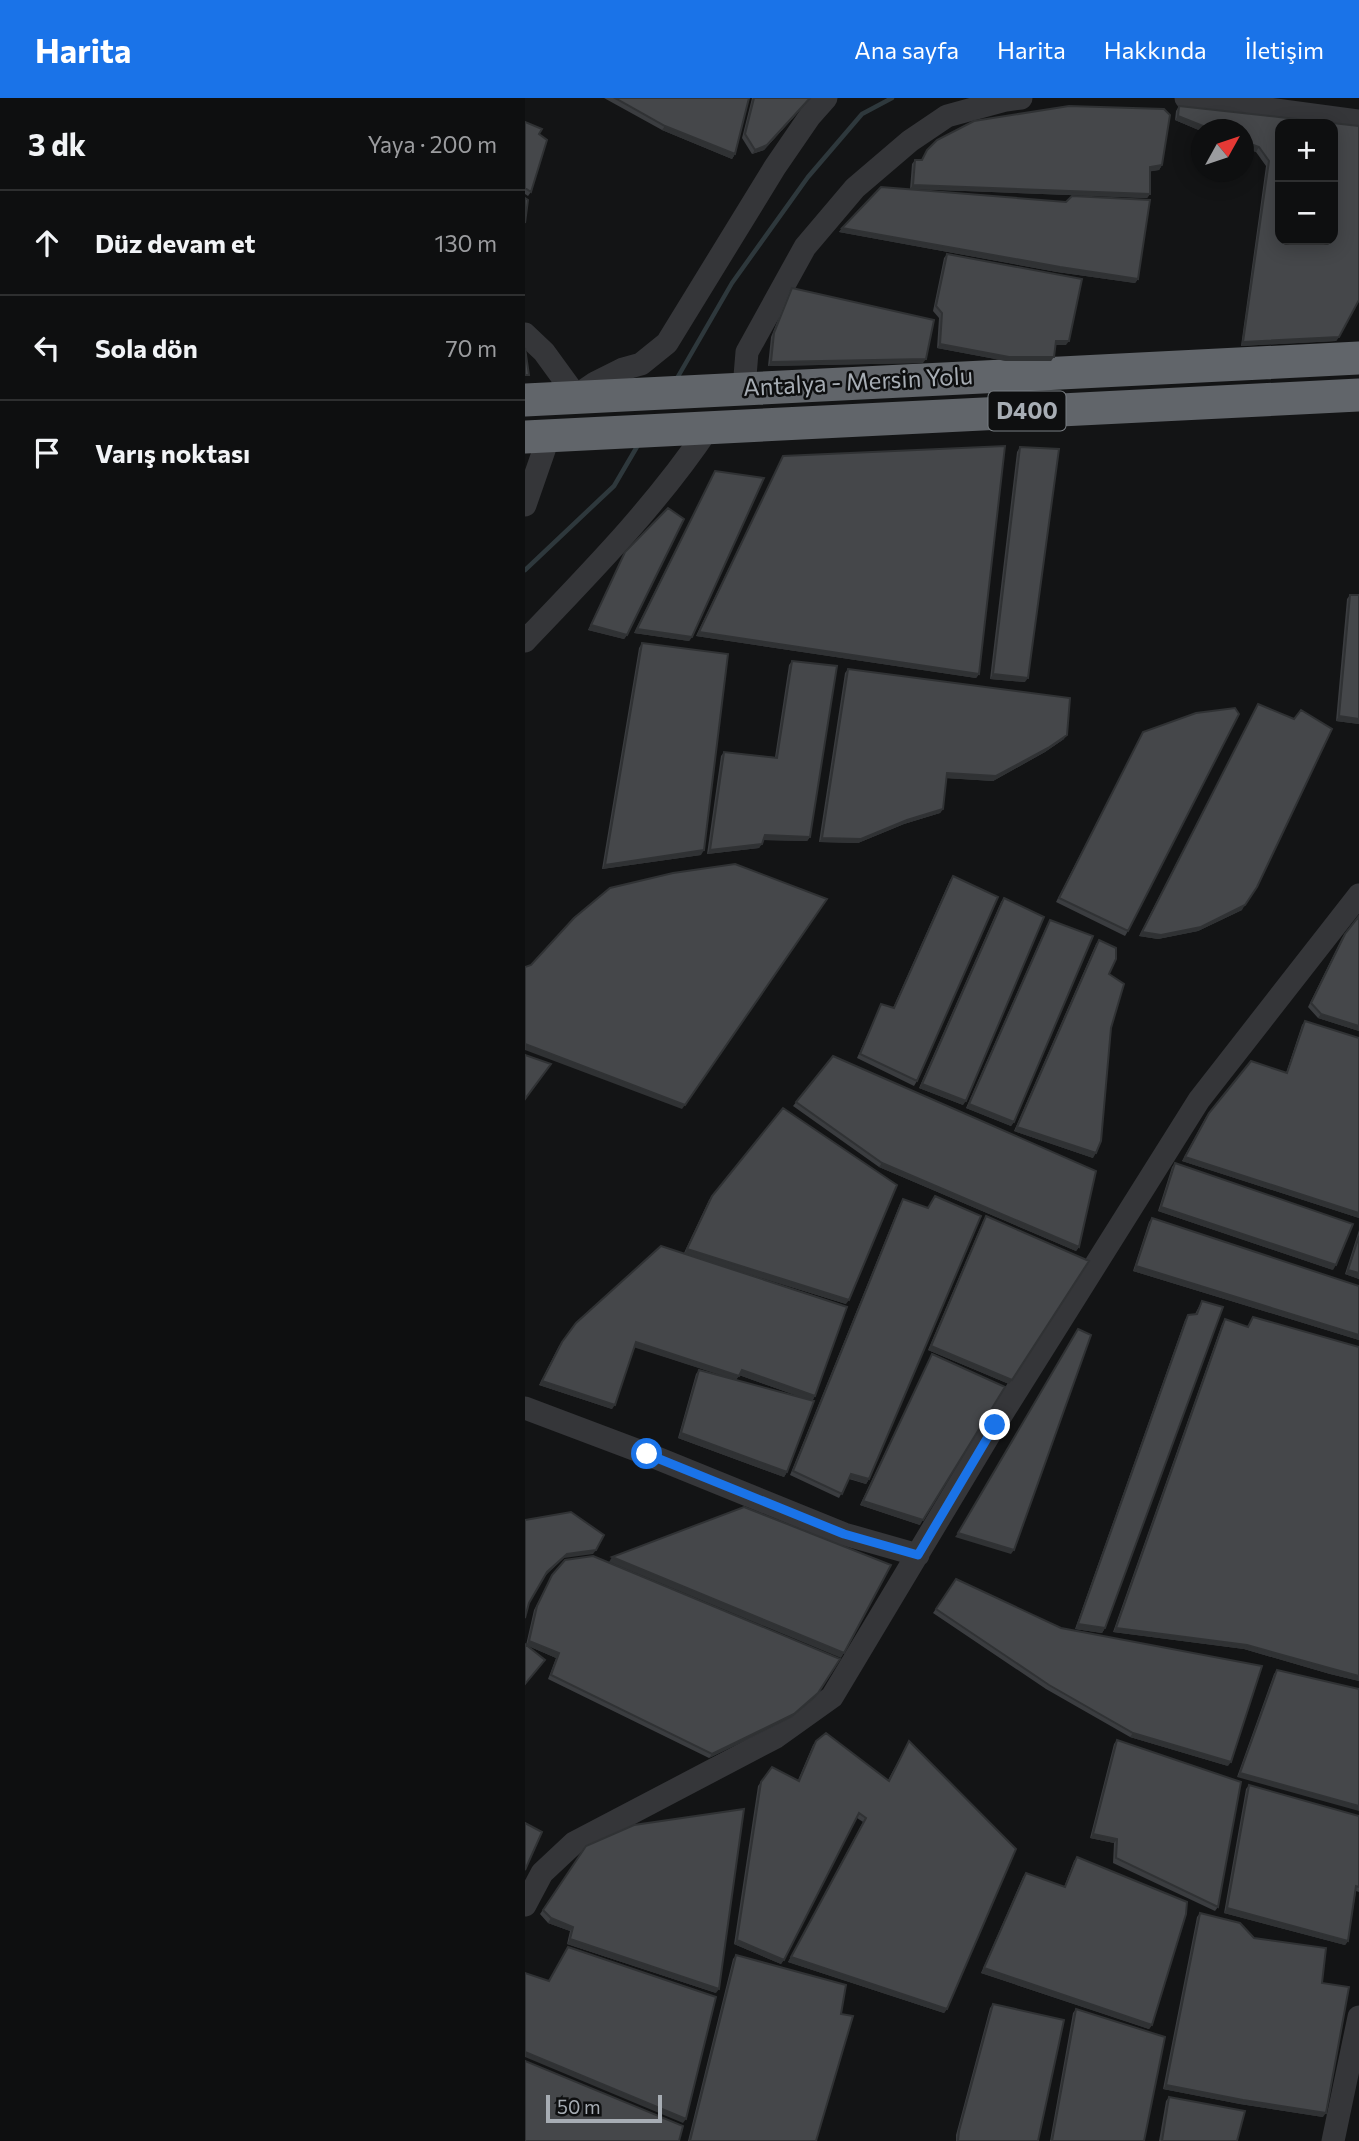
<!DOCTYPE html>
<html lang="tr">
<head>
<meta charset="utf-8">
<style>
	body { margin:0; font-family:Commissioner,sans-serif; background:#1c1d1e; color:#f1f3f6 }
	.controls { position:absolute; right:21px; top:21px; display:grid; overflow:hidden; border-radius:14px; box-shadow:0 4px 18px #0003 }
	.controls button { width:63px; height:63px; display:grid; place-items:center; padding:0; border:0; border-bottom:2px solid #2e2f30; background:#0e0f10; color:#f1f3f6; font:35px sans-serif }
	.compass { position:absolute; left:666px; top:21px; width:63px; height:63px; border-radius:50%; background:#0e0f10; box-shadow:0 4px 18px #0003; rotate:50deg }
	.scale { position:absolute; left:21px; bottom:18px; width:116px; box-sizing:border-box; padding-left:7px; border:4px solid #a7adb4; border-top:0; font-size:19px; line-height:24px; white-space:nowrap; color:#a7adb4; -webkit-text-stroke:5px #0e0f10; paint-order:stroke }
	.stop { position:absolute; width:21px; height:21px; margin:-16px; border:5px solid #1a73e8; border-radius:50%; background:#fff }
	.stop.end { background:#1a73e8; border-color:#fff; box-shadow:0 2px 7px #0008 }
	.list { margin:0; padding:0; list-style:none }
	h2 { display:flex; justify-content:space-between; align-items:center; height:91px; margin:0; padding:0 28px; font-size:30px }
	h2 small { font-size:23px; font-weight:400; color:#9b9c9f }
	.list li { display:grid; grid-template-columns:46px 1fr auto; gap:21px; align-items:center; box-sizing:border-box; height:105px; padding:0 28px; border-top:2px solid #2e2f30 }
	.list b { display:block; font-size:26px; white-space:nowrap }
	.list em { font-size:23px; font-style:normal; color:#9b9c9f }
	.icon { flex:none; width:38px; height:38px; fill:none; stroke:currentColor; stroke-width:2; stroke-linecap:round; stroke-linejoin:round }
	.map { position:relative; flex:none; width:834px; height:2043px; overflow:hidden }
	header { display:flex; align-items:center; gap:42px; box-sizing:border-box; height:98px; padding:0 35px; background:#1a73e8; color:#fff }
	header strong { font-size:33px }
	nav { display:flex; gap:38px; margin-inline-start:auto; font-size:24px }
	main { display:flex }
	aside { flex:1; background:#0e0f10 }
	.map>svg:first-child { display:block }
</style>
</head>
<body>
<header>
<strong>Harita</strong>
<nav><a>Ana sayfa</a><a>Harita</a><a>Hakkında</a><a>İletişim</a></nav>
</header>
<main>
<aside>
<h2>3 dk<small>Yaya · 200 m</small></h2>
<ul class="list">
<li><svg class="icon" aria-label="ahead" viewBox="0 0 24 24"><path d="M12 20V5M6 11l6-6 6 6"/></svg><div><b>Düz devam et</b></div><em>130 m</em></li>
<li><svg class="icon" aria-label="left" viewBox="0 0 24 24"><path d="M17 20v-9H6M10 6l-5 5 5 5"/></svg><div><b>Sola dön</b></div><em>70 m</em></li>
<li><svg class="icon" aria-label="arrive" viewBox="0 0 24 24"><path d="M6 21V4h12l-3 4 3 4H6"/></svg><div><b>Varış noktası</b></div></li>
</ul>
</aside>
<div class="map">
<svg width="834" height="2043" viewBox="0 0 834 2043">
	<rect width="100%" height="100%" fill="#131415"/>
	<g fill="none" stroke-linecap="round" stroke-linejoin="round">
		<path stroke="#2e383c" stroke-width="4.5" d="M151,282l56,-97 76,-106 54,-63 30,-16
			M0,472l89,-84 24,-41"/>
		<path stroke="#353639" stroke-width="23" d="M661,0l173,23
			M0,236l19,18 32,44 19,-13 28,-14 18,-5 26,-21 108,-176 35,-51 16,-18
			M219,290l3,-36 58,-105 50,-59 55,-47 37,-25 59,-16 15,-2
			M0,407l24,-69
			M0,543c65,-68 132,-136 184,-214
			M0,1310l122,46 197,80 74,21
			M0,1807l17,-32 32,-30 202,-106 56,-40 163,-272 204,-325 160,-205
			M808,2043l26,-124"/>
		<path stroke="#61656a" stroke-width="33" d="M0,302l834,-42
			M0,339l834,-42"/>
	</g>
	<path fill="#3b3d40" d="M79,0h145l-14,56 -3,5 -70,-29z
		M227,0h59l-47,52 -12,4 -10,-16z
		M654,8l180,20 -20,211 -3,4 -95,5 25,-180 -10,-14 -13,-5v-17h-42v1l-26,-11 1,-9z
		M0,24l14,12 -8,58 -3,4 -3,-2z
		M402,52l235,15 -3,5 -9,1v23l-3,4 -235,-9 226,90 -3,4 -78,-11 -218,-40 3,-4 68,-39 2,-25 3,-4h7z
		M422,156l119,91h-10l-5,16h-45l-69,-13 2,-30 -6,-7 11,-53z
		M267,190l131,75 -155,3 3,-29 18,-45z
		M495,349l5,235 -35,-3 27,-227z
		M258,358l196,218 -3,4 -280,-42z
		M190,373l-23,166 -3,4 -55,-8z
		M100,454l2,83 -3,4 -36,-9z
		M825,497l9,129 -23,-3 11,-122z
		M117,545l59,212 -99,14 37,-221z
		M267,563l18,176 -3,4 -44,-1 -4,8 -52,6 14,-98 3,-4 51,5 14,-92z
		M323,571l216,70 -19,13 -52,29 -47,-3 -3,31 -3,4 -36,11 -46,19 -39,-1 26,-169z
		M733,606l-16,206 -44,21 -40,8 -19,-3z
		M618,634l-15,199 -3,5 -69,-34z
		M428,778l-36,205 -3,5 -57,-28 22,-49 2,-5 12,4 57,-128z
		M479,800l-41,207 -44,-17 82,-186z
		M834,818v115l-41,-13 -10,-11 34,-69z
		M525,822l-36,202 -3,4 -45,-18 81,-183z
		M574,842l10,34 2,54 -18,130 -79,-27 82,-187z
		M780,923l54,17v180l-177,-57 24,-44 45,-56 35,12 16,-48z
		M308,958l246,191 -3,4 -197,-84 -86,-61z
		M258,1010l63,196 -149,-46 118,138 -3,5 -73,-26 -3,5 51,92 -3,5 -106,-39 18,-64 3,-4 37,10 -101,-33 -23,62 -73,-24 20,-39 17,-23 108,-70 25,-53z
		M650,1065l158,107 -175,-59 14,-44z
		M378,1101l-34,280 -3,5 -17,-5 -10,19 -49,-23 110,-271z
		M461,1118l23,168 -81,-34 55,-129z
		M627,1120l207,68v54l-226,-69 16,-49z
		M834,1132v49l-14,-5z
		M677,1203l-97,327 -3,5 -27,-4 110,-309 3,-5 7,-1z
		M728,1219l106,30v334l-29,-7 -86,-25 -131,-17 109,-308 3,-5 23,8z
		M407,1256l-12,171 -60,-20z
		M27,1477l263,123 -24,20 -82,40 -161,-79 8,-21 -30,-13 8,-35z
		M431,1481l272,187 -98,-29 -84,-48 -113,-76z
		M752,1572l82,19 -122,88 37,-103z
		M592,1642l101,167 -3,4 -102,-48 1,-20 -24,-5 24,-94z
		M291,1643l72,39 21,-39 38,268 -3,4 -156,-51 75,-140 -6,-4 -76,146 -47,-20 24,-158 14,-19 26,13 15,-35z
		M724,1687l110,31v76l-3,-1 -8,50 -3,4 -121,-32 22,-124z
		M61,1748l130,147 -149,-49 3,-13 -22,-8 -8,-9z
		M552,1759l75,168 -3,4 -168,-56 42,-96 3,-4 38,14 10,-26z
		M675,1815l54,25 68,45 1,134 -83,-13 -77,-15 34,-172z
		M211,1857l80,186h-128l45,-182z
		M468,1906l45,137h-82v-6l34,-127z
		M551,1911l68,132h-94l23,-128z
		M644,1999l68,44h-78l7,-40z"/>
	<path fill="#303234" d="M285,0h1l-47,52 -12,4 3,-4z
		M653,18l35,14h-12v1l-26,-11z
		M140,28l70,28 -3,5 -70,-29z
		M718,43l16,6 -3,5 -13,-5z
		M637,67l-3,5 -12,2 3,-5z
		M388,87l237,9 -3,4 -237,-9z
		M317,130l296,51 -3,4 -78,-11 -218,-40z
		M814,239l-3,4 -95,5 2,-4z
		M531,243h13l-3,4h-13z
		M415,246l114,13 -3,4h-45l-69,-13z
		M401,261l-3,4 -155,3 3,-4z
		M66,527l36,10 -3,4 -36,-9z
		M112,531l55,8 -3,4 -55,-8z
		M174,534l280,42 -3,4 -280,-42z
		M468,576l35,4 -3,4 -35,-3z
		M814,618l20,3v5l-23,-3z
		M542,637l-3,4 -19,13 -52,29 -49,-3 3,-5z
		M418,711l-3,4 -36,11 -46,19 -39,-1 3,-4 85,-18z
		M240,737l45,2 -3,4 -45,-1z
		M237,746l-3,4 -52,6 3,-4z
		M179,752l-3,5 -99,14 3,-4z
		M720,807l-3,5 -44,21 -40,8 -19,-3 3,-4z
		M796,916l38,12v5l-41,-13z
		M0,946l160,61 -3,4 -157,-59z
		M397,986l44,17 -3,4 -44,-17z
		M444,1006l45,18 -3,4 -45,-18z
		M492,1029l79,26 -3,5 -79,-27z
		M660,1059l174,56v5l-177,-57z
		M357,1065l197,84 -3,4 -197,-84z
		M636,1109l175,58 -3,5 -175,-59z
		M162,1151l162,51 -3,4 -162,-50z
		M611,1168l223,69v5l-226,-69z
		M823,1172l11,3v6l-14,-5z
		M111,1244l103,34 -3,4 -103,-33z
		M406,1248l81,34 -3,4 -81,-34z
		M217,1272l73,26 -3,5 -73,-26z
		M17,1283l73,24 -3,4 -73,-24z
		M156,1335l106,39 -3,5 -106,-39z
		M326,1376l18,5 -3,5 -18,-6z
		M338,1403l60,19 -3,5 -60,-20z
		M433,1435l56,17 -3,4 -56,-17z
		M71,1452l-3,4 -29,4 -20,19 3,-5 20,-18z
		M87,1459l232,96 -3,5 -232,-96z
		M553,1526l27,4 -3,5 -27,-4z
		M591,1530l131,17 112,31v5l-29,-7 -86,-25 -131,-17z
		M4,1543l30,12 -3,5 -30,-13z
		M293,1595l-3,5 -24,20 -82,40 3,-4z
		M608,1635l98,29 -3,4 -98,-29z
		M715,1675l119,33v5l-122,-34z
		M568,1736l24,5 -3,4 -24,-5z
		M702,1810l121,33 -3,4 -121,-32z
		M26,1820l22,9 -3,4 -22,-8z
		M45,1841l149,50 -3,4 -149,-49z
		M212,1842l47,20 -3,4 -47,-20z
		M266,1859l156,52 -3,4 -156,-51z
		M459,1870l168,57 -3,4 -168,-56z
		M0,1954l161,67 -3,4 -158,-66z
		M641,1987l160,28 -3,4 -83,-13 -77,-15z"/>
	<path fill="#45474a" stroke="#303234" stroke-width="2" fill-rule="evenodd" d="M90,0h134l-14,56 -70,-28z
		M229,0h56l-43,47 -12,5 -10,-16z
		M544,8l95,3 6,6 -8,50 -12,2v27l-237,-9 2,-25h7l5,-10 10,-10 37,-19z
		M654,8l180,20v174l-20,37 -96,5 26,-181 -10,-14 -16,-6v-11h-30l-35,-14zM755,26h53v116h-53z
		M0,24l17,7 -3,5 8,6 -16,52 -6,-4z
		M356,89l185,15 6,-6 78,4 -12,79 -78,-12 -218,-39z
		M0,100l3,2 -3,23z
		M422,156l135,25 -13,62h-13l-2,16h-45l-69,-13 2,-31 -6,-7z
		M267,190l142,32 -8,39 -155,3 3,-29z
		M0,250l4,27h-4z
		M480,348l-26,228 -280,-42 84,-176z
		M495,349l39,2 -31,229 -35,-4z
		M190,373l49,7 -72,159 -55,-8z
		M143,410l16,11 -57,116 -36,-10 34,-73z
		M825,497h9v124l-20,-3z
		M117,545l86,11 -24,196 -99,15z
		M267,563l45,5 -27,171 -45,-2 -3,9 -52,6 14,-98 53,6z
		M323,571l222,29 -3,37 -19,13 -52,28 -49,-3 -4,36 -36,11 -46,19 -39,-1z
		M733,606l36,15 7,-9 31,19 -75,158 -12,18 -44,22 -40,8 -19,-3z
		M710,610l4,6 -111,217 -69,-33 84,-166 53,-19z
		M210,766l92,35 -142,206 -160,-61v-77l6,-2 43,-47 36,-30 63,-15z
		M428,778l45,21 -81,184 -57,-27 21,-50 13,4z
		M479,800l40,19 -78,184 -44,-17z
		M834,818v110l-38,-12 -10,-11 34,-69z
		M525,822l43,16 -79,186 -45,-18z
		M574,842l17,8v11l-7,15 15,10 -13,44 -10,113 -5,12 -79,-26z
		M780,923l54,17v175l-174,-56 24,-44 42,-52 36,12z
		M0,957l26,9 -26,35z
		M308,958l263,115 -17,76 -197,-84 -86,-61z
		M258,1010l114,77 -48,115 -162,-51 25,-53z
		M650,1065l178,61 -17,41 -175,-58z
		M410,1098l46,20 -112,263 -18,-5 -9,20 -49,-23 110,-272 25,9z
		M461,1118l103,45 -77,119 -81,-34z
		M627,1120l207,68v49l-223,-69z
		M834,1138v37l-11,-3z
		M136,1148l186,61 -32,89 -73,-26 -3,6 -103,-34 -21,63 -73,-24 20,-39 14,-19z
		M677,1203l21,6 -118,321 -27,-4 110,-309 9,-1z
		M728,1219l106,30v329l-26,-7 -86,-24 -131,-17 109,-309 23,8z
		M553,1231l13,6 -77,215 -56,-17z
		M407,1256l73,33 -82,133 -60,-19z
		M174,1272l115,31 -27,71 -106,-39z
		M219,1409l147,58 -47,88 -232,-96z
		M46,1414l33,23 -8,15 -29,4 -20,18 -18,31 -4,15v-98z
		M68,1458l247,103 -22,34 -24,21 -82,40 -161,-79 8,-22 -30,-12 8,-35 15,-31 13,-15z
		M431,1481l105,49 201,38 -31,96 -98,-29 -84,-48 -113,-76z
		M0,1546l20,16 -20,24z
		M752,1572l82,19v117l-119,-33z
		M301,1635l63,48 20,-40 107,108 -69,160 -156,-52 75,-139 -7,-5 -75,147 -47,-20 24,-158 11,-15 27,14 17,-40z
		M592,1642l124,42 -23,125 -102,-49 1,-19 -24,-5z
		M724,1687l110,31v71l-3,-1 -8,55 -121,-33z
		M219,1711l-25,180 -149,-50 3,-12 -22,-9 -8,-8 43,-64 48,-21z
		M0,1725l17,9 -17,38z
		M552,1759l110,45 -1,12 -34,111 -168,-57 42,-95 39,14z
		M675,1815l40,10 14,15 72,10 -4,35 27,4 -23,126 -83,-13 -77,-15z
		M43,1849l148,50 -30,122 -161,-67v-79l24,8z
		M211,1857l110,30 -5,29 12,2 -37,125h-126z
		M468,1906l71,16 -26,121h-80l1,-10z
		M551,1911l89,28 -21,104h-92z
		M0,1963l158,65 -4,15h-154z
		M644,1999l76,14 -8,30h-75z"/>
	<g fill="none" stroke-linecap="round" stroke-linejoin="round">
		<path stroke="#1a73e8" stroke-width="9" d="M122,1356l197,80 74,21 77,-130"/>
	</g>
	<g text-anchor="middle" stroke-width="5" stroke-linejoin="round" paint-order="stroke">
		<rect fill="#0e0f10" stroke="#797e83" stroke-width="2" x="463.5" y="293.5" width="77" height="39" rx="5"/>
		<g font-size="23" font-weight="bold" fill="#a7adb4">
			<text x="502" y="321">D400</text>
		</g>
		<g font-size="24" fill="#a7adb4" stroke="#0e0f10">
			<text transform="translate(333 284) rotate(-3)" y="8">Antalya - Mersin Yolu</text>
		</g>
	</g>
</svg>
<div class="controls">
<button>+</button>
<button>−</button>
</div>
<svg class="compass" viewBox="-18 -18 36 36"><path d="M0-13l5 13h-10z" fill="#e53935"/><path d="M0 13l5-13h-10z" fill="#9b9c9f"/></svg>
<div class="scale">50 m</div>
<div class="stop" style="left:122px;top:1356px"></div>
<div class="stop end" style="left:470px;top:1327px"></div>
</div>
</main>
</body>
</html>
